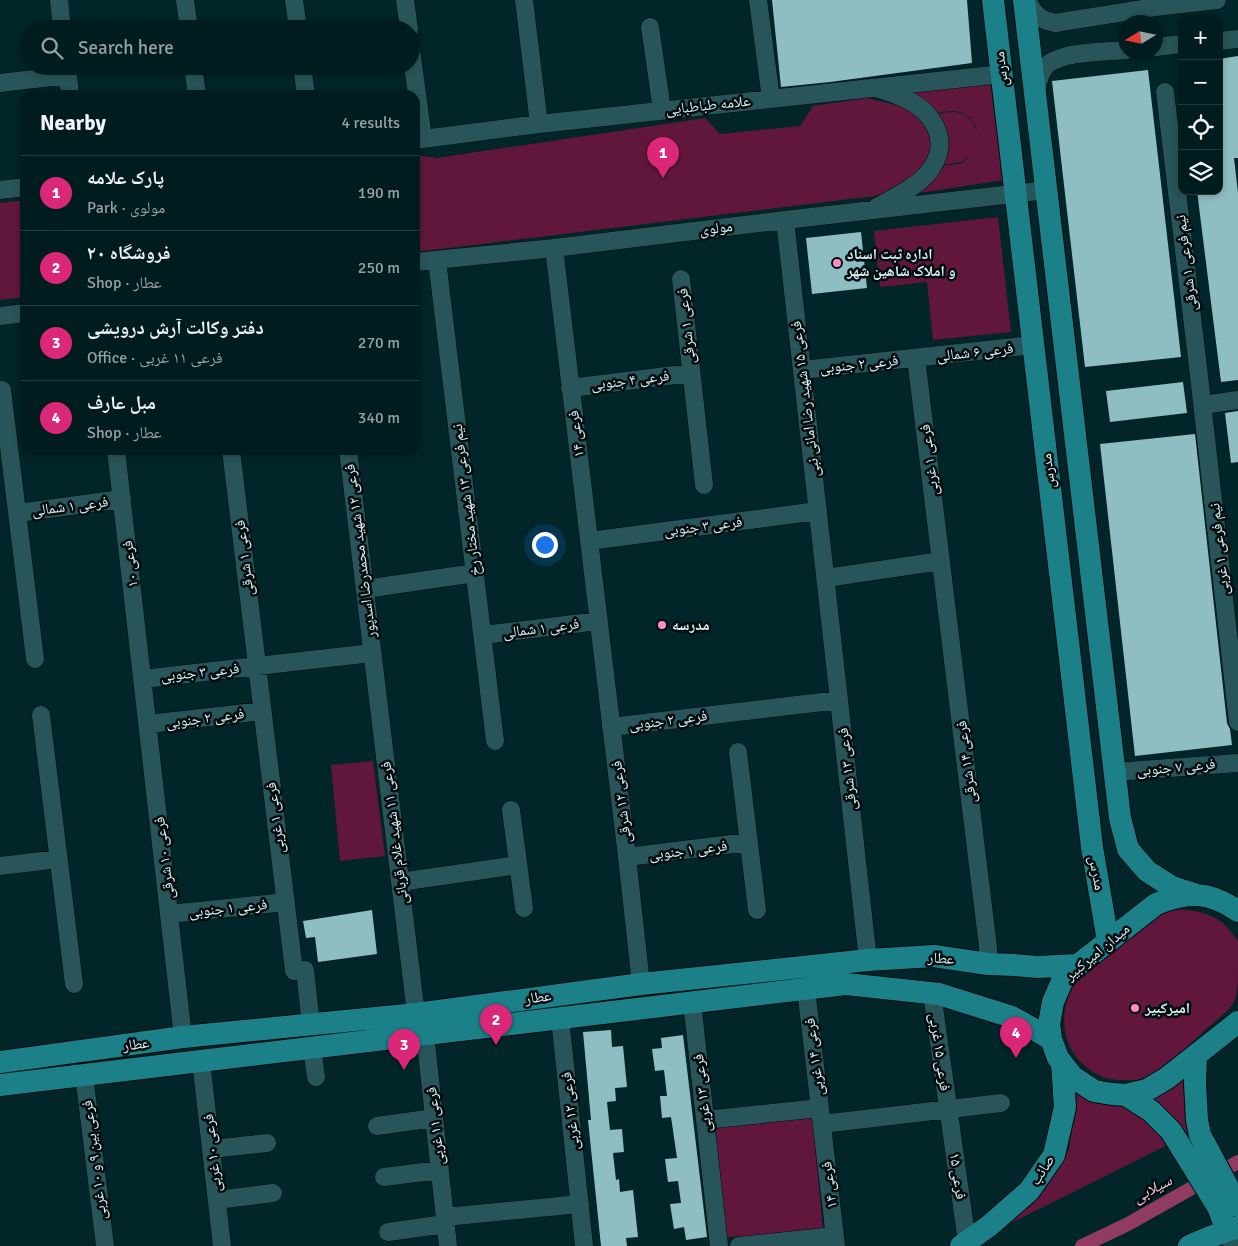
<!DOCTYPE html>
<html lang="en">
<head>
<meta charset="utf-8">
<style>
	body { margin:0; font-family:Signika,"Noto Naskh Arabic",sans-serif; background:#0b2527; color:#f1f3f6 }
	.controls { position:absolute; right:15px; top:15px; display:grid; overflow:hidden; border-radius:10px; box-shadow:0 2px 8px #0003 }
	.controls button { width:45px; height:45px; display:grid; place-items:center; padding:0; border:0; border-bottom:1px solid #233a3c; background:#011c1e; color:#f1f3f6; font:25px sans-serif }
	.compass { position:absolute; left:1118px; top:15px; width:45px; height:45px; border-radius:50%; background:#011c1e; box-shadow:0 2px 8px #0003; rotate:260deg }
	.you { position:absolute; left:544px; top:544px; width:18px; height:18px; margin:-12px; border:4px solid #fff; border-radius:50%; background:#1a73e8; box-shadow:0 0 0 8px #1a73e833 }
	.badge { display:grid; place-items:center; width:32px; height:32px; border-radius:50%; background:#db2777; color:#fff; font-size:16px; font-weight:700 }
	.pin { position:absolute; translate:-50% -41px; filter:drop-shadow(0 1px 2px #0008) }
	.pin::after { content:''; position:absolute; top:26px; width:18px; height:15px; background:inherit; clip-path:polygon(0 0,100% 0,50% 100%) }
	.list { margin:0; padding:0; list-style:none }
	h2 { display:flex; justify-content:space-between; align-items:center; height:65px; margin:0; padding:0 20px; font-size:21px }
	h2 small { font-size:16px; font-weight:400; color:#96a1a4 }
	.list li { display:grid; grid-template-columns:32px 1fr auto; gap:15px; align-items:center; box-sizing:border-box; height:75px; padding:0 20px; border-top:1px solid #233a3c }
	.list b { display:block; font-size:19px; white-space:nowrap }
	.list p { margin:0; font-size:16px; white-space:nowrap; color:#96a1a4 }
	.list em { font-size:16px; font-style:normal; color:#96a1a4 }
	.icon { flex:none; width:28px; height:28px; fill:none; stroke:currentColor; stroke-width:2; stroke-linecap:round; stroke-linejoin:round }
	.map { position:relative; flex:none; width:1238px; height:1246px; overflow:hidden }
	.search { position:absolute; background:#011c1e; box-shadow:0 2px 8px #0003; left:20px; top:20px; width:400px; height:55px; display:flex; align-items:center; gap:12px; box-sizing:border-box; padding:0 18px; border-radius:28px; color:#96a1a4; font-size:19px }
	.panel { position:absolute; background:#011c1e; box-shadow:0 2px 8px #0003; left:20px; top:90px; width:400px; height:365px; border-radius:15px }
	.map>svg:first-child { display:block }
</style>
</head>
<body>
<div class="map">
<svg width="1238" height="1246" viewBox="0 0 1238 1246">
	<rect width="100%" height="100%" fill="#012528"/>
	<path fill="#61173b" d="M991,84l8,47 5,49 -85,13 9,-8 14,-19 20,-3 9,-8 -10,7 -18,3c7,-16 5,-36 -4,-51 11,-3 25,-4 33,7 2,3 4,8 6,10 -7,-19 -20,-23 -39,-18l-15,-14 -12,-8z
		M867,98l29,7 14,5 20,19 1,23 -13,21 -25,16 -18,7 -460,56v-97l22,3 268,-40 15,16 80,-8 13,-20z
		M25,200v97l-25,3v-97z
		M998,217l13,115 -78,8 -6,-58 -47,5 -6,-56z
		M373,761l12,95 -45,5 -9,-96z
		M1171,910c24,-1 46,3 61,23 2,3 5,6 6,9 0,9 0,19 0,27 0,12 0,23 -4,33 -7,12 -20,20 -30,29 -15,15 -46,45 -67,49 -5,0 -10,0 -15,0 -11,0 -20,-2 -29,-8 -9,-6 -18,-15 -23,-25 -11,-24 -6,-51 10,-71l75,-58z
		M1188,1073l7,74 -45,-48z
		M1074,1094l62,12 35,37 -172,86 45,-38 25,-41z
		M812,1115l11,115 -104,8 -10,-112z"/>
	<g fill="none" stroke-linecap="round" stroke-linejoin="round">
		<path stroke="#8f3c60" stroke-width="14" d="M1082,1246l46,-22 110,-62"/>
	</g>
	<path fill="#8fbec2" d="M772,0h195l5,63 -142,19 -49,5z
		M1238,56v102h-4l4,35v187l-17,2 -24,-191h22v-132z
		M1148,70l33,287 -96,10 -33,-286z
		M861,232l6,56 -55,6 -6,-56z
		M1183,382l4,31 -77,9 -4,-31z
		M1238,411v51l-7,1 -6,-50z
		M1195,434l32,289 3,6 2,16 -97,11 -35,-312z
		M372,910l5,44 -59,8 -3,-25 -9,1 -3,-17z
		M611,1030l1,17 11,-1 4,41 -12,1 1,13 -9,1 3,28 12,-1 2,23 -11,1 3,27 3,-1 1,13 13,-2 5,47 -12,1 1,8h-26l-13,-126h3l-8,-88z
		M683,1035l24,202 -21,3 -2,-13 -10,2 -4,-25 11,-1 -3,-22 -10,1 -3,-23 12,-1 -6,-41 -9,1 -2,-22h7l-3,-26 -9,1 -3,-22 10,-1 -1,-10z"/>
	<g fill="none" stroke-linecap="round" stroke-linejoin="round">
		<defs>
			<path id="minor" d="M59,0l3,29
				M185,0l4,29
				M294,0l4,29
				M405,0l4,29
				M524,0l15,124
				M758,0l13,99
				M1027,0c7,14 12,20 28,23l100,-16 62,-7
				M650,27l12,83
				M1219,41l19,-2
				M1156,47l26,-3
				M411,50l12,89
				M67,66l3,29
				M193,66l4,29
				M302,66l4,29
				M0,83l68,-8
				M1036,91c2,-9 4,-19 10,-25 15,-15 59,-14 80,-16
				M1165,92l33,275 40,355
				M415,140l124,-16 463,-50
				M0,190l25,-3
				M877,207c17,-10 38,-19 51,-34 27,-33 3,-65 -31,-78 -6,-2 -12,-5 -18,-6
				M785,220l54,480 29,260
				M554,248l73,609 14,127
				M437,260l58,481
				M415,262l139,-14 231,-28 262,-30
				M681,279l23,206
				M0,316l25,-3
				M916,358l72,589v17
				M802,370l231,-25
				M570,388l121,-15
				M2,390l33,269
				M1203,405l35,-5
				M116,450l67,587
				M231,450l63,521 11,-1 6,55
				M348,450l68,564
				M18,513l104,-14
				M589,541l229,-30
				M826,578l115,-17
				M365,589l110,-16
				M483,635l115,-14
				M143,679l229,-26
				M41,715l33,269
				M148,724l114,-13
				M611,727l228,-27
				M738,752l19,158
				M1114,772l124,-9
				M511,810l13,98
				M627,857l121,-15
				M0,866l58,-7
				M400,882l118,-17
				M170,914l116,-12
				M806,989l30,257
				M932,993l35,249
				M692,1002l27,244
				M560,1018l24,228
				M425,1034l23,212
				M312,1048l4,29
				M201,1061l21,185
				M84,1075l21,171
				M705,1120l115,-12
				M822,1124l179,-21
				M377,1126l57,-8
				M211,1149l56,-6
				M384,1177l55,-7
				M217,1200l56,-7
				M445,1217l135,-13
				M1227,1231l6,15
				M388,1232l57,-8
				M739,1246l96,-10"/>
			<path id="major" d="M993,0l99,847 16,94
				M1024,0l96,818 8,31 19,22 25,16 22,7
				M1238,911c-29,-20 -50,-20 -82,-7l-87,68 -7,9 -9,21 -4,22 2,15 7,19 15,19 21,14 18,3 14,1 21,-5 20,-12 71,-56
				M1196,1056l-1,27 2,37 3,15 38,71
				M0,1062l183,-25 233,-23 225,-30 227,-24 66,-4 54,8 26,1 24,2 39,-2
				M0,1085l846,-101 93,10 73,23 39,22
				M1126,1095l25,16 20,20 47,76 9,24
				M961,1246l28,-20 40,-35 25,-36 11,-48 -3,-44
				M1189,1246l21,-9 28,-10"/>
		</defs>
		<use href="#minor" stroke="#000d0f" stroke-width="19"/>
		<use href="#major" stroke="#000d0f" stroke-width="24"/>
		<use href="#minor" stroke="#285559" stroke-width="18"/>
		<use href="#major" stroke="#1b8088" stroke-width="22"/>
	</g>
	<g fill="#fe8ebc" stroke="#000c0e" stroke-width="2">
		<circle cx="837" cy="263" r="5"/>
		<circle cx="662" cy="625" r="5"/>
		<circle cx="1135" cy="1008" r="5"/>
	</g>
	<g text-anchor="middle" stroke-width="5" stroke-linejoin="round" paint-order="stroke">
		<g font-size="15" fill="#d9f0f2" stroke="#000c0e">
			<text transform="translate(1001 69) rotate(-97)" y="5">مدرس</text>
			<text transform="translate(708 105) rotate(-6)" y="5">علامه طباطبایی</text>
			<text transform="translate(716 228) rotate(-7)" y="5">مولوی</text>
			<text transform="translate(1186 263) rotate(-97)" y="5">نیم فرعی ۱ شرقی</text>
			<text transform="translate(686 326) rotate(-96)" y="5">فرعی ۱ شرقی</text>
			<text transform="translate(975 352) rotate(-6)" y="5">فرعی ۶ شمالی</text>
			<text transform="translate(859 364) rotate(-6)" y="5">فرعی ۲ جنوبی</text>
			<text transform="translate(630 380) rotate(-7)" y="5">فرعی ۴ جنوبی</text>
			<text transform="translate(805 399) rotate(-97)" y="5">فرعی ۱۵ شهید رضا امانی نبی</text>
			<text transform="translate(576 434) rotate(-97)" y="5">فرعی ۱۴</text>
			<text transform="translate(929 460) rotate(-97)" y="5">فرعی ۱ غربی</text>
			<text transform="translate(1048 471) rotate(-97)" y="5">مدرس</text>
			<text transform="translate(466 500) rotate(-97)" y="5">نیم فرعی ۱۳ شهید مختار رخ</text>
			<text transform="translate(70 506) rotate(-7)" y="5">فرعی ۱ شمالی</text>
			<text transform="translate(703 526) rotate(-7)" y="5">فرعی ۳ جنوبی</text>
			<text transform="translate(1219 549) rotate(-96)" y="5">نیم فرعی ۱ غربی</text>
			<text transform="translate(360 551) rotate(-97)" y="5">فرعی ۱۲ شهید محمدرضا اسدپور</text>
			<text transform="translate(244 558) rotate(-97)" y="5">فرعی ۱ شرقی</text>
			<text transform="translate(130 564) rotate(-97)" y="5">فرعی ۱۰</text>
			<text transform="translate(541 628) rotate(-7)" y="5">فرعی ۱ شمالی</text>
			<text transform="translate(200 672) rotate(-6)" y="5">فرعی ۳ جنوبی</text>
			<text transform="translate(205 718) rotate(-7)" y="5">فرعی ۲ جنوبی</text>
			<text transform="translate(668 720) rotate(-7)" y="5">فرعی ۲ جنوبی</text>
			<text transform="translate(966 762) rotate(-97)" y="5">فرعی ۱۴ شرقی</text>
			<text transform="translate(1176 767) rotate(-5)" y="5">فرعی ۷ جنوبی</text>
			<text transform="translate(847 769) rotate(-96)" y="5">فرعی ۱۳ شرقی</text>
			<text transform="translate(621 802) rotate(-97)" y="5">فرعی ۱۲ شرقی</text>
			<text transform="translate(275 818) rotate(-97)" y="5">فرعی ۱ غربی</text>
			<text transform="translate(394 833) rotate(-97)" y="5">فرعی ۱۱ شهید غلام قربانی</text>
			<text transform="translate(688 850) rotate(-7)" y="5">فرعی ۱ جنوبی</text>
			<text transform="translate(164 858) rotate(-97)" y="5">فرعی ۱۰ شرقی</text>
			<text transform="translate(1097 873) rotate(80)" y="5">مدرس</text>
			<text transform="translate(228 908) rotate(-6)" y="5">فرعی ۱ جنوبی</text>
			<text transform="translate(1097 952) rotate(-40)" y="5">میدان امیرکبیر</text>
			<text transform="translate(941 958) rotate(4)" y="5">عطار</text>
			<text transform="translate(538 997) rotate(-8)" y="5">عطار</text>
			<text transform="translate(136 1044) rotate(-7)" y="5">عطار</text>
			<text transform="translate(940 1052) rotate(82)" y="5">فرعی ۱۵ غربی</text>
			<text transform="translate(814 1057) rotate(-97)" y="5">فرعی ۱۴ غربی</text>
			<text transform="translate(702 1093) rotate(-96)" y="5">فرعی ۱۳ غربی</text>
			<text transform="translate(570 1111) rotate(-96)" y="5">فرعی ۱۲ غربی</text>
			<text transform="translate(435 1126) rotate(-96)" y="5">فرعی ۱۱ غربی</text>
			<text transform="translate(212 1153) rotate(-96)" y="5">فرعی ۱۰ غربی</text>
			<text transform="translate(94 1160) rotate(-97)" y="5">فرعی بین ۹ و ۱۰ غربی</text>
			<text transform="translate(1042 1170) rotate(-58)" y="5">صائب</text>
			<text transform="translate(958 1176) rotate(82)" y="5">فرعی ۱۵</text>
			<text transform="translate(829 1185) rotate(-97)" y="5">فرعی ۱۴</text>
		</g>
		<g font-size="15" font-weight="bold" fill="#d9f0f2" stroke="#000c0e" text-anchor="start">
			<text x="847" y="259">اداره ثبت اسناد<tspan x="847" dy="17">و املاک شاهین شهر</tspan></text>
			<text x="672" y="630">مدرسه</text>
			<text x="1145" y="1013">امیرکبیر</text>
		</g>
		<g font-size="16" font-style="italic" fill="#f7c6d8" stroke="#000c0e">
			<text transform="translate(1152 1188) rotate(-28)" y="6">سیلابی</text>
		</g>
	</g>
</svg>
<div class="controls">
<button>+</button>
<button>−</button>
<button><svg class="icon" aria-label="locate" viewBox="0 0 24 24"><circle cx="12" cy="12" r="6"/><path d="M12 2v4M12 18v4M2 12h4M18 12h4"/></svg></button>
<button><svg class="icon" aria-label="layers" viewBox="0 0 24 24"><path d="M12 4l9 5-9 5-9-5zM3 14l9 5 9-5"/></svg></button>
</div>
<svg class="compass" viewBox="-18 -18 36 36"><path d="M0-13l5 13h-10z" fill="#e53935"/><path d="M0 13l5-13h-10z" fill="#96a1a4"/></svg>
<div class="you"></div>
<div class="pin badge" style="left:663px;top:178px">1</div>
<div class="pin badge" style="left:496px;top:1045px">2</div>
<div class="pin badge" style="left:404px;top:1070px">3</div>
<div class="pin badge" style="left:1016px;top:1058px">4</div>
<div class="search"><svg class="icon" aria-label="search" viewBox="0 0 24 24"><circle cx="10" cy="10" r="6"/><path d="M15 15l6 6"/></svg>Search here</div>
<section class="panel">
<h2>Nearby<small>4 results</small></h2>
<ul class="list">
<li><span class="badge">1</span><div><b>پارک علامه</b><p>Park · مولوی</p></div><em>190 m</em></li>
<li><span class="badge">2</span><div><b>فروشگاه ۲۰</b><p>Shop · عطار</p></div><em>250 m</em></li>
<li><span class="badge">3</span><div><b>دفتر وکالت آرش درویشی</b><p>Office · فرعی ۱۱ غربی</p></div><em>270 m</em></li>
<li><span class="badge">4</span><div><b>مبل عارف</b><p>Shop · عطار</p></div><em>340 m</em></li>
</ul>
</section>
</div>
</body>
</html>
